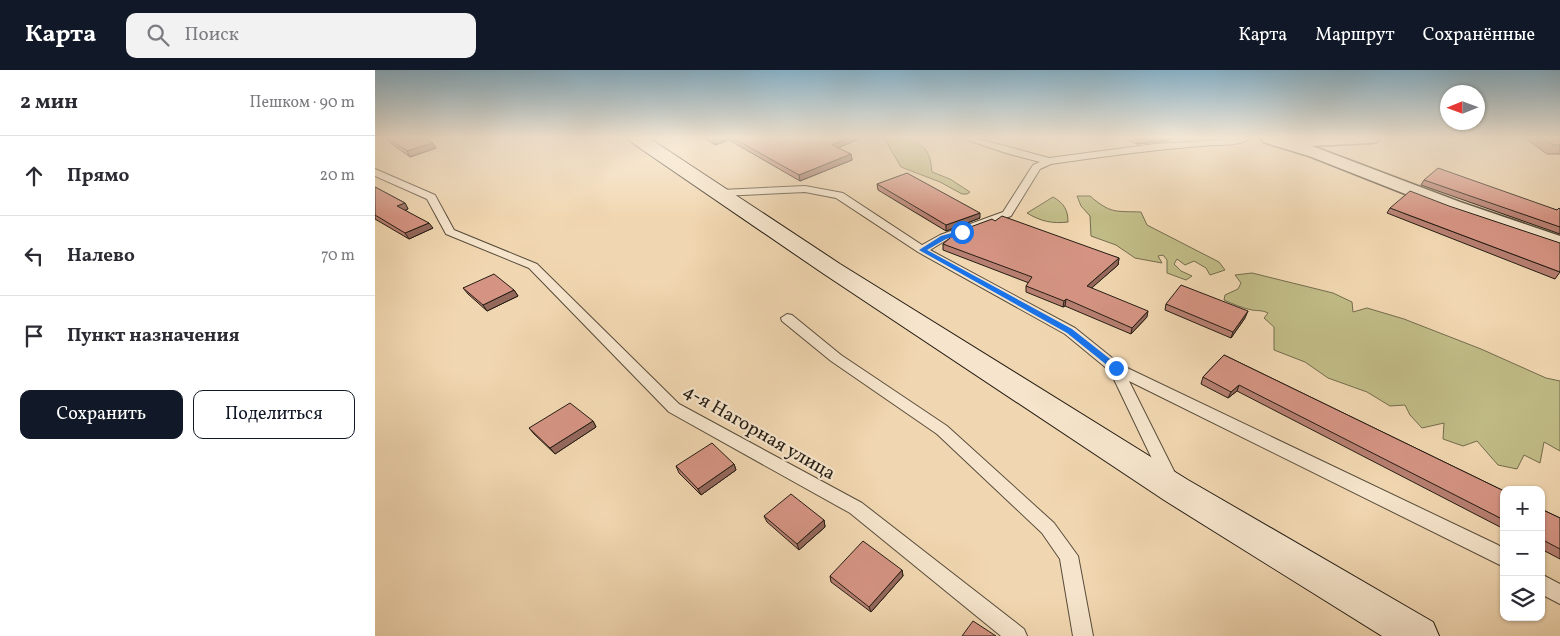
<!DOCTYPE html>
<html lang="ru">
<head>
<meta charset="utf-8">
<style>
	body { margin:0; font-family:Vollkorn,serif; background:#f2f2f3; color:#2b2b33 }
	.controls { position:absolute; right:15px; bottom:15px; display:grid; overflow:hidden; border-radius:10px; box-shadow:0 1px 4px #0004 }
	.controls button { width:45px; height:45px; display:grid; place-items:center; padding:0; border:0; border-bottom:1px solid #e1e1e2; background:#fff; color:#2b2b33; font:25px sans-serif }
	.compass { position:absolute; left:1065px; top:15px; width:45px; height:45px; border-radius:50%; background:#fff; box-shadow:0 1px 4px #0004; rotate:269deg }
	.stop { position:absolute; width:15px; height:15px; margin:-11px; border:4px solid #1a73e8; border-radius:50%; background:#fff }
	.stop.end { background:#1a73e8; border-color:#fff; box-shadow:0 1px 5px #0008 }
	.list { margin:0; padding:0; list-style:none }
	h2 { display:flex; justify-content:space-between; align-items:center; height:65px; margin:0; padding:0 20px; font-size:21px }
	h2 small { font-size:16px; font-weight:400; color:#7c7c81 }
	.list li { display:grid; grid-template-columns:32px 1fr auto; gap:15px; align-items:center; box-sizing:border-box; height:80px; padding:0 20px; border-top:1px solid #e1e1e2 }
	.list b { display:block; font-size:19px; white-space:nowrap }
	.list em { font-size:16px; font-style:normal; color:#7c7c81 }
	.actions { display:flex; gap:10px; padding:15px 20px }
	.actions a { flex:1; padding:11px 0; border:1px solid #111827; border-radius:10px; text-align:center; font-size:18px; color:#111827 }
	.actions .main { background:#111827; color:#fff }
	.icon { flex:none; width:28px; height:28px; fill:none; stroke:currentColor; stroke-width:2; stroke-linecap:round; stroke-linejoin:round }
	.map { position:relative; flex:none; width:1185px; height:566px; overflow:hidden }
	header { display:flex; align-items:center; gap:30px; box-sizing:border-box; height:70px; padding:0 25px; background:#111827; color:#fff }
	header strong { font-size:24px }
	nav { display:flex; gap:28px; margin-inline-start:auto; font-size:18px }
	.search { width:350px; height:45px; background:#f2f2f3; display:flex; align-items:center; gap:12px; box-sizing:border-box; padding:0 18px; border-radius:10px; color:#7c7c81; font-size:19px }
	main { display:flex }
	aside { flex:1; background:#fff }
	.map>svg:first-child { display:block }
</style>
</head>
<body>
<header>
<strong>Карта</strong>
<div class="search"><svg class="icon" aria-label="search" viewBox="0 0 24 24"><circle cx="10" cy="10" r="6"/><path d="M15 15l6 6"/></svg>Поиск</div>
<nav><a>Карта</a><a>Маршрут</a><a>Сохранённые</a></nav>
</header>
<main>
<aside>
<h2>2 мин<small>Пешком · 90 m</small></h2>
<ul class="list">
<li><svg class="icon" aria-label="ahead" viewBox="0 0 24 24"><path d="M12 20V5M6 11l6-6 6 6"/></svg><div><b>Прямо</b></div><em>20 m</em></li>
<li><svg class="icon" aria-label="left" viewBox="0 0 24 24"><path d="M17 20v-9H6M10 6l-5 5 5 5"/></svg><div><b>Налево</b></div><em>70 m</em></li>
<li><svg class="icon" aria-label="arrive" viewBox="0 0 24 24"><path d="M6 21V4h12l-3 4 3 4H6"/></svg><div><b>Пункт назначения</b></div></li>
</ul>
<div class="actions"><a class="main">Сохранить</a><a>Поделиться</a></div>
</aside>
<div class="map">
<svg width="1185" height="566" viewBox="0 0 1185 566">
	<rect width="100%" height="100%" fill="#f1d7b1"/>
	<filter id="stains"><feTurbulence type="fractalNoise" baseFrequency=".004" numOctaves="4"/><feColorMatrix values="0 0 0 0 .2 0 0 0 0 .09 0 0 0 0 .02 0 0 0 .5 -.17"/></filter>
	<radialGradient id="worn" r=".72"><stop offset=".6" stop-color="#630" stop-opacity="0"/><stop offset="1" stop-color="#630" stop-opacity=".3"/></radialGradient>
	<path fill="#c1bc87" stroke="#736c4e" d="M509,68c16,0 38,0 45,18 2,4 2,11 3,16l18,7 20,13 -3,2h-5l-22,-12 -39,-15z
		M715,126c21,18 25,15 51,16l6,13 72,37 6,8 -15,5 -4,-7 -12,-7 -9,4 -8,-6 -3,5 7,7 11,5 -6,4 -19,-7v-13l-4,-5 -5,1 4,7 -27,-5 -19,-13 -25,-9 -1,-20 -9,-10 -4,-10z
		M678,127c11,6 15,13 15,25 -16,2 -28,-1 -41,-9z
		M877,203l81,20 19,9 1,10 14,-4 37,11 77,30 65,29 14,3v70l-16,-9 -4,21 -16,-8 -7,14 -19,-4 -21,-24 -14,5 -20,-7 1,-16 -22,5 -12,-13 -5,-10 -15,1 -23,-14 -39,-14 -23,-16 -31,-12v-23l-10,-9 4,-5c-6,-3 -10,-2 -16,-3 -10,-2 -19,-6 -28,-10l1,-5 13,-6 3,-6 -6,-8z"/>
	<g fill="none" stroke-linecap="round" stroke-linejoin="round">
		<defs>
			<path id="lane" d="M587,68h13l74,20 106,-14 95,-6c-7,7 -26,7 -37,7 -54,4 -108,11 -162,19l-11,5 -29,47 -63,23 -18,11 145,78 46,37 377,180 6,4v18l-375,-186 50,100 -2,5 -6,2 -6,-2 -55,-115 -45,-37 -147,-82 -82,-54 -31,-6 -84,4 -5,-3 5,-3 84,-4 38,7 79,52 18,-10 63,-23 30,-47 7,-3 -34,-9z
				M0,99l60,26 19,35 83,34 142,140 183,99 162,126 3,7h-26l-151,-123 -181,-101 -140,-144 -83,-34 -19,-35 -52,-23z
				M412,244l5,1 49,40 106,71 107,97 24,33 15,80h-20l-13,-77 -18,-26 -105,-99 -106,-73 -49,-40 -1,-3z
				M1166,504l19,10v20l-19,-10z"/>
			<path id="street" d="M886,68h118l-2,4 -6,1 -59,3 148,56 100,34v13l-114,-39 -137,-54 -46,-14z"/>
			<path id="secondary" d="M253,68h21l191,126 348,216 245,142 6,14h-57l-218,-136 -340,-226 -193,-132z"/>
		</defs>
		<use href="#lane" stroke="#584c3b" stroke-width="2"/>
		<use href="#street" stroke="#584c3b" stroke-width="3"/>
		<use href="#secondary" stroke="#251d14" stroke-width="2"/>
		<use href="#lane" fill="#f6e5cc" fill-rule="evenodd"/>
		<use href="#street" fill="#f6e5cc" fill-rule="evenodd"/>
		<use href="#secondary" fill="#f6e5cc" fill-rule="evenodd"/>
	</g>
	<path fill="#b77f71" stroke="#251d14" d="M9,68h41l8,5 3,5 -26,9z
		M329,68h157l-23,10 13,6 1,6 -52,21 -71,-41 -14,5z
		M748,68h51l-8,3 -29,3z
		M1150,68h35v16h-13z
		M1049,110l133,30 3,-1v25l-139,-49z
		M502,114l103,34 -34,13 -68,-41z
		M0,117l30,16 3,6 -3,1 28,18 -24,11 -34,-20z
		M1015,138l170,64 -5,7 -168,-66z
		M620,151l124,37 -1,7 -27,23 56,29 -16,17 -66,-28 -2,1 -37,-15v-6l3,-3 -86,-33v-6z
		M88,218l51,2 4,6 -31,15 -19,-17z
		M791,234l79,14 -14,20 -66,-28z
		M849,285l280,136v38l-267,-138 -9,7 -27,-14 2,-7z
		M218,351l3,6 -41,27 -21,-20 -5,-6z
		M359,394l2,6 -35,25 -22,-22 -3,-7z
		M1166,439l19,9v41l-19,-10z
		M389,446l60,4 1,7 -26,23 -32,-28z
		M527,500l1,6 -32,36 -40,-30 -1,-6z"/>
	<path fill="#95685c" stroke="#251d14" d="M343,68h10l1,2 -14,5 -1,-6z
		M473,68h13l-28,12 -1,-5z
		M775,68h24l-8,3 -29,3 1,-5z
		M58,73l3,5 -26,9 -3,-6z
		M476,84l1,6 -52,21 -1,-6z
		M30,133l3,6 -7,3 -4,-6z
		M605,143v5l-34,13v-6z
		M54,153l4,5 -24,11 -4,-6z
		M744,188l-1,7 -32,28 1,-7z
		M139,220l4,6 -31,15 -4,-6z
		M691,229l-1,7 -2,1 1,-6z
		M773,241l-1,6 -16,17 1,-6z
		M873,241l-3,7 -14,20 2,-6z
		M864,315l-2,6 -9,7 3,-6z
		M218,351l3,6 -41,27 -5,-6z
		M359,394l2,6 -35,25 -3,-6z
		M449,450l1,7 -26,23 -2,-6z
		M527,500l1,6 -32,36 -2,-5z"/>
	<path fill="#d59483" stroke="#251d14" d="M13,68h37l8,5 -26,8z
		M358,68h115l-16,7 19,9 -52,21z
		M760,68h15l-12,1z
		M1168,68h17v7h-7z
		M1063,98l119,42 2,-2 1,1v18l-136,-47z
		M532,103l73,40 -34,12 -69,-41z
		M0,117l30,16 -8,3 32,17 -24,10 -30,-18z
		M1035,121l39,15 111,37v29l-170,-64z
		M627,146l117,42 -32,28 61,25 -16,17 -66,-29 -2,2 -38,-15 6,-9 -89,-33 14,-12 35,-13 3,2z
		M119,204l20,16 -31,15 -20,-17z
		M806,215l67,26 -15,21 -67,-28z
		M849,285l280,136v29l-265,-135 -8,7 -28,-15z
		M195,333l23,18 -43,27 -21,-20z
		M337,373l22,21 -36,25 -22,-23z
		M416,424l33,26 -27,24 -33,-28z
		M1166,439l19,9v31l-19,-10z
		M488,471l39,29 -33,37 -39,-31z
		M598,551l23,15h-34z"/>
	<linearGradient id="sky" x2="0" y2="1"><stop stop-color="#89b6cf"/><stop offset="0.46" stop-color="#f9eddc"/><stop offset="1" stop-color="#f9eddc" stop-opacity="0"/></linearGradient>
	<rect width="1185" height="147" fill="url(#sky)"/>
	<path fill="#1a73e8" d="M587,160l4,2 -1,2 -19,5 -19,11 145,79 47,37v4h-6l-46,-37 -148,-83 22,-14z"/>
	<g text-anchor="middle" stroke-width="4.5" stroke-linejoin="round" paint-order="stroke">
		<g font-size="19" fill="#251d14" stroke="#f6e5cc">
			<text transform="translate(385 361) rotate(30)" y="7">4-я Нагорная улица</text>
		</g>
	</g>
	<rect width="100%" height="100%" filter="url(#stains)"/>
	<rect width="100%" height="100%" fill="url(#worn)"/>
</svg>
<div class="controls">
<button>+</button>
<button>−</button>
<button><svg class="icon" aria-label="layers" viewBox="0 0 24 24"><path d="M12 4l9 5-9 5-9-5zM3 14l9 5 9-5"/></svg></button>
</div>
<svg class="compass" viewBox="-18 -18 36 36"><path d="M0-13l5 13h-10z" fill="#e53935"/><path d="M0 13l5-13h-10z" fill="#7c7c81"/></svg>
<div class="stop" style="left:587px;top:162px"></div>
<div class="stop end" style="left:741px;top:298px"></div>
</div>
</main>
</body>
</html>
